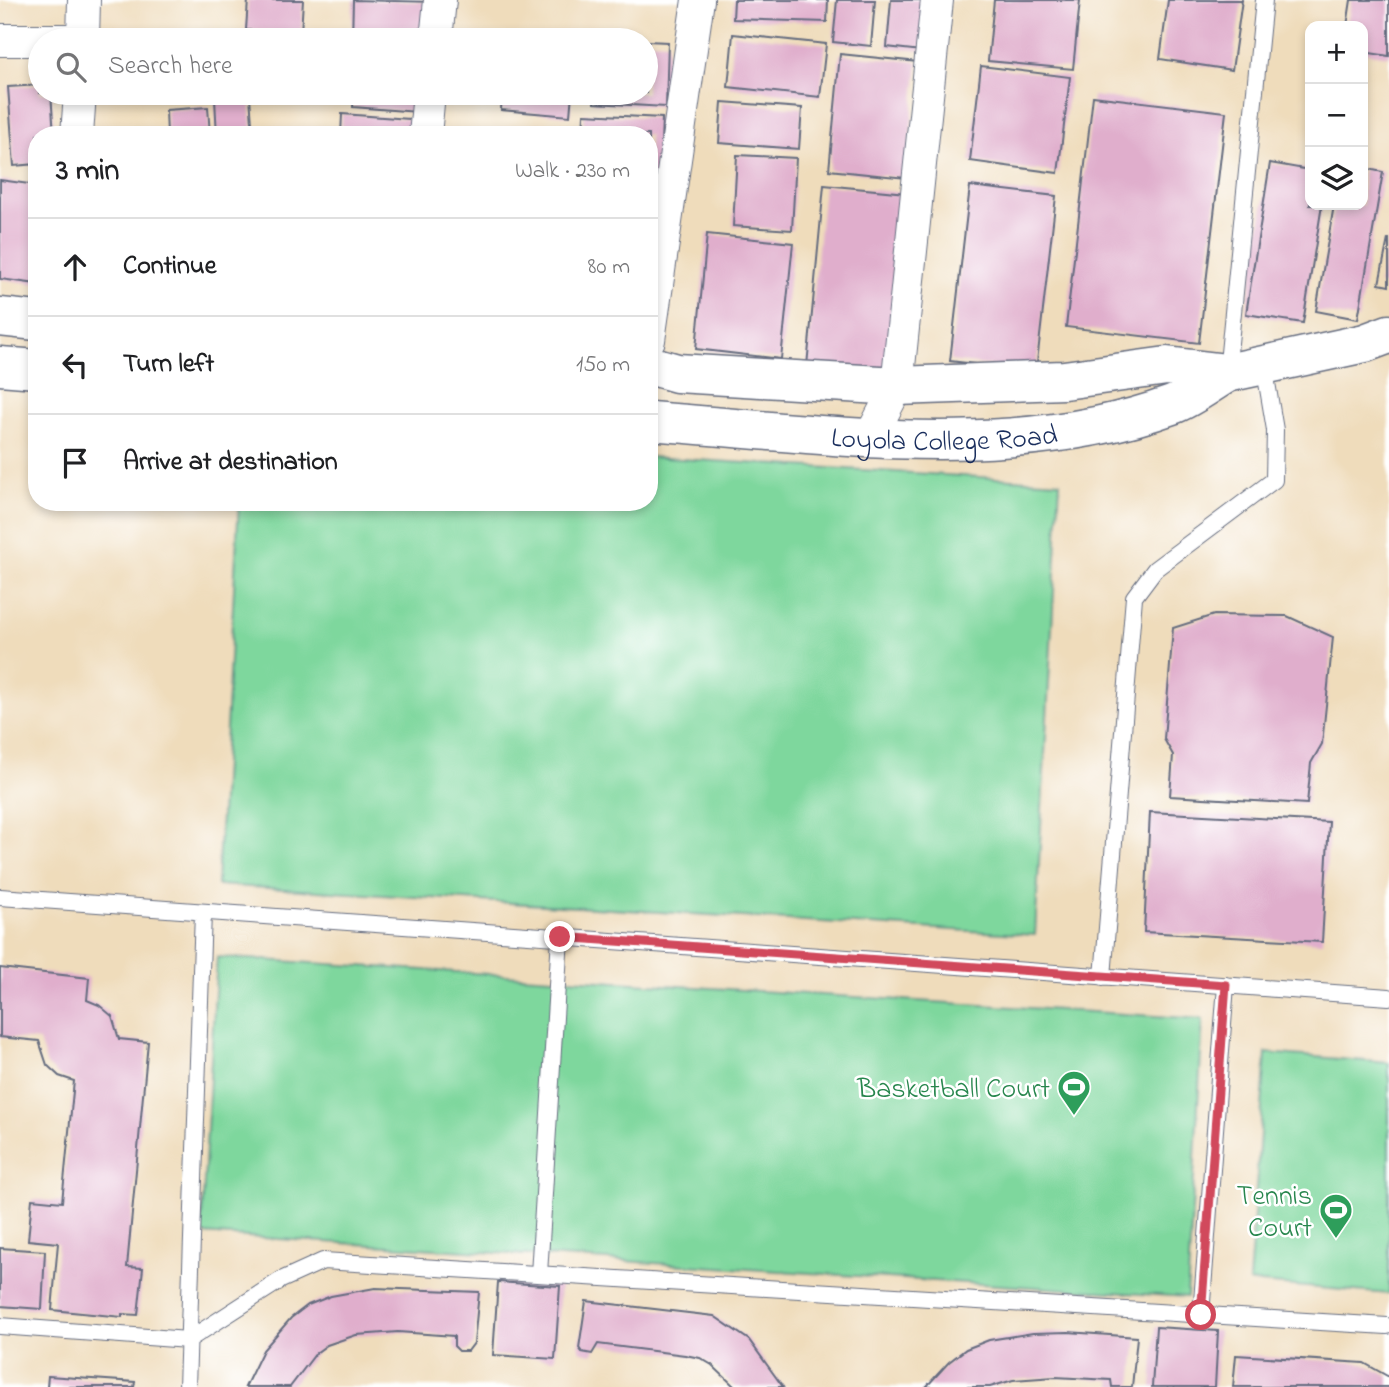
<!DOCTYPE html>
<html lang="en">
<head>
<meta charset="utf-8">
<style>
	body { margin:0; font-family:"Indie Flower",sans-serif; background:#f6f6f6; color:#202124 }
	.controls { position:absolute; right:21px; top:21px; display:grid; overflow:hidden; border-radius:14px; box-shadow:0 4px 10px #0003 }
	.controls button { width:63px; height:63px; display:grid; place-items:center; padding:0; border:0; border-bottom:2px solid #e0e0e0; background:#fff; color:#202124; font:35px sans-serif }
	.stop { position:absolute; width:21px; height:21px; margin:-16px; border:5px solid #d1495b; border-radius:50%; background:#fff }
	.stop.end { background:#d1495b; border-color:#fff; box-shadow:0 2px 7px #0008 }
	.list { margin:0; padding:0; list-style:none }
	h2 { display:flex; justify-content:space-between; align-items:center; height:91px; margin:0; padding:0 28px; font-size:30px }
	h2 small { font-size:23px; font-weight:400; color:#757577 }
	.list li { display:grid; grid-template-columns:46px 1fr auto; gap:21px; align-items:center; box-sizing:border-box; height:98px; padding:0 28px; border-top:2px solid #e0e0e0 }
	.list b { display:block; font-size:26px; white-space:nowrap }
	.list em { font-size:23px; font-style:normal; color:#757577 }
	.icon { flex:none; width:38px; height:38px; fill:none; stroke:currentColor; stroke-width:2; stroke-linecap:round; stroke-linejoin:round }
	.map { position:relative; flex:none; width:1389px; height:1387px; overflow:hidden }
	.search { position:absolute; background:#fff; box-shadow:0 4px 10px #0003; left:28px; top:28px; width:630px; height:77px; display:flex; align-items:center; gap:18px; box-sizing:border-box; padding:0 24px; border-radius:38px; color:#757577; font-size:26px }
	.panel { position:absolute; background:#fff; box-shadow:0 4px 10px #0003; left:28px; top:126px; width:630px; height:385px; border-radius:28px }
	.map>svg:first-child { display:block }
</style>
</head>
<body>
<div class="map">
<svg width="1389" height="1387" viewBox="0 0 1389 1387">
	<rect width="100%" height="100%" fill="#fff"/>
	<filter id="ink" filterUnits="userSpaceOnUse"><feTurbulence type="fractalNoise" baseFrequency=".0143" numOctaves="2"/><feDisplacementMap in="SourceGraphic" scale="14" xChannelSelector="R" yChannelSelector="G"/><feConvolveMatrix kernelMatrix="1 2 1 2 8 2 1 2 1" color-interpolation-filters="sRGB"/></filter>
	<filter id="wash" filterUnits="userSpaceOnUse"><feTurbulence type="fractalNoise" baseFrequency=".00686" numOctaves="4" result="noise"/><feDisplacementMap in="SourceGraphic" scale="28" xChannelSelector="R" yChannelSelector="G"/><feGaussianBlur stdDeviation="1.57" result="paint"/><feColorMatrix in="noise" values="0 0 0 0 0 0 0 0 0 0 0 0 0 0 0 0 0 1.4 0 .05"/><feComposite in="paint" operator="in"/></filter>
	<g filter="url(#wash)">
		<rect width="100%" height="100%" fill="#efdcbb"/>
		<path fill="#7ed79d" stroke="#4c837e" stroke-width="2" d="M649,457l411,25 -25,453 -818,-50 22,-383h410z
			M217,957l986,62 -16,278 -986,-63z
			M1266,1053l123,10v231l-140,-12z"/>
		<g id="blocks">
			<path fill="#e0aecc" d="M248,0h55l-2,33 -55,-3z
				M353,0l84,2 -1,38h-84z
				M734,0h94l-1,22 -94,-3z
				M837,0h38l-4,46 -38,-4z
				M891,0h35l-5,51 -34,-4z
				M994,0h86l-7,69 -85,-8z
				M1168,0h74l-10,70 -72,-11z
				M1351,0h38v56l-26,-4v-26h-16z
				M733,34l93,10 -6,53 -92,-10z
				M506,35l49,3v2h-49z
				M646,41l22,1 -2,65 -72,-4v-10h52z
				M840,54l78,8 -12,116 -77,-8z
				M981,66l89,11 -12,96 -88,-12z
				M40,85v8h11l3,42h-17v29l-23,2 -6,-79z
				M354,93h65l-1,19 -65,-5z
				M502,93h70l-2,23 -69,-6z
				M1093,96l133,16 -27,231 -133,-16z
				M250,97l3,38h-36l-2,-36z
				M722,102l80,6 -3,41 -80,-6z
				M208,107l2,28h-43l-1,-25z
				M342,114l81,6 -1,15h-81z
				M584,114l78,4 -3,72 -10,-1v-54h-66z
				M737,155l59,3 -4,72 -59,-4z
				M1270,163l40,7v35h12l-19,118 -57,-9z
				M1363,168l20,4 -25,147 -42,-8 18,-106h29z
				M0,180l37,5v99l-37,-5z
				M824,185l82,8 -16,181 -83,-8z
				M970,186l86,10 -20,175 -86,-10z
				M707,234l86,9 -12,116 -85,-10z
				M1388,239h1v47l-10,-2z
				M1214,615l73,1 46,21 -11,107 -11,19 -4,41 -137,-8 3,-41 -9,-16 9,-111z
				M1150,812l179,10 -7,120 -178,-10z
				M0,968l89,10 -2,22 12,5 13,11 7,23 29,3 -21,225 16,1 -5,47 -16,-1v3l-70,-7 6,-67 -30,-3 4,-41 30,3 12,-121 -15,-5 -12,-11 -8,-24 -39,-4z
				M0,1248l45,3 -3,58 -42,-3z
				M498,1282l62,4 -5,73 -62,-4z
				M375,1288l104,4 -5,51 -6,8h-9l-5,-5v-10l-56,-4 -42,3 -29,10 -11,8 -26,34h-45l18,-37 28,-32 17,-13 23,-9z
				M586,1301l128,15 35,24 34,47h-48l-23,-22 -12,-7 -15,-3 -87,-11 -6,10 -10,-2 -3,-4z
				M1156,1327l62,4 -3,56h-63z
				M1068,1332l69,5 -5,50h-20l-1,-7 -56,-3 -42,3 -23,7h-64l23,-25 17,-13 23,-9 44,-7z
				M1236,1355l128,8 25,14v10h-156z
				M48,1376l87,6 -1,5h-87z"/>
		</g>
	</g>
	<g filter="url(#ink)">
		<use href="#blocks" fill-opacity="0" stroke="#656c7f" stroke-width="2"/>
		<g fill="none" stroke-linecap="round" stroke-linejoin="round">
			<defs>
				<path id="service" d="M1227,373l37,-373
					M0,897l1389,100
					M1103,977l31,-380 21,-28 119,-89 1,-50 -11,-65
					M539,1274l21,-337
					M1201,1315l25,-330
					M0,1326l188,14 93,-60 42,-19 1064,65
					M187,1387l16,-475"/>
				<path id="minor" d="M0,40h83
					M83,40l1,-40
					M436,40l4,-40
					M77,135l3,-42
					M425,135l4,-42
					M649,340l49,-340
					M871,436l26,-50 40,-386"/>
				<g id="tertiary">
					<path d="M0,317l37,4"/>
					<path d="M649,365l28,8 220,13 167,-6 103,-14 60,7 138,-30 24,-9"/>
					<path d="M0,366l37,3"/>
					<path id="s1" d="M649,421c170,12 360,43 523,-16 19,-7 38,-22 55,-32"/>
				</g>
			</defs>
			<use href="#service" stroke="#656c7f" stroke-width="18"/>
			<use href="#minor" stroke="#656c7f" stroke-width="34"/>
			<use href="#tertiary" stroke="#656c7f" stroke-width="41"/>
			<use href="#service" stroke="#fff" stroke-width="16"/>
			<use href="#minor" stroke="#fff" stroke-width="32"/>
			<use href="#tertiary" stroke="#fff" stroke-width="38"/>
		</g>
	</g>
	<g fill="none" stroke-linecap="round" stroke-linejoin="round" filter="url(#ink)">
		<path stroke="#d1495b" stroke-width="9" d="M560,937l666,48 -25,330"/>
	</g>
	<defs>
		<symbol id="stadium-pin" viewBox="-11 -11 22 30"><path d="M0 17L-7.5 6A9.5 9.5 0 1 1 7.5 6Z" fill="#2e9e5b" stroke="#fff"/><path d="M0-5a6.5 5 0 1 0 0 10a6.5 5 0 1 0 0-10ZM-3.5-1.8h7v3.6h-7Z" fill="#fff"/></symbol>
	</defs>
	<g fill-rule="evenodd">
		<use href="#stadium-pin" x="1055" y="1068" width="38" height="52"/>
		<use href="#stadium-pin" x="1317" y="1191" width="38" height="52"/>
	</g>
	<g text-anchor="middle" stroke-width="5" stroke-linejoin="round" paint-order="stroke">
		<g font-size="28" fill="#1b2f5e" stroke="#fff">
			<text dy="10" stroke="none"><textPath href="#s1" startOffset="296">Loyola College Road</textPath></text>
		</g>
		<g font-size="28" fill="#27864d" stroke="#fff" text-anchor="end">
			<text x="1050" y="1097">Basketball Court</text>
			<text x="1312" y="1204">Tennis<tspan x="1312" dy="32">Court</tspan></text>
		</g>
	</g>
</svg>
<div class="controls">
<button>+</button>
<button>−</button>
<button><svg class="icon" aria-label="layers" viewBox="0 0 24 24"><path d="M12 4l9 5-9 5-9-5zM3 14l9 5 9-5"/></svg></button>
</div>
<div class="stop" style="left:1201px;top:1315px"></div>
<div class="stop end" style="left:560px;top:937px"></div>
<div class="search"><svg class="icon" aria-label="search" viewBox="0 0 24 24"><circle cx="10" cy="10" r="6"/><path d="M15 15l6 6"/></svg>Search here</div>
<section class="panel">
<h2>3 min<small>Walk · 230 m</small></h2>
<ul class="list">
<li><svg class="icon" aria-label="ahead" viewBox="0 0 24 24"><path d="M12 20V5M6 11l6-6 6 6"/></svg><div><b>Continue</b></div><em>80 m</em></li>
<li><svg class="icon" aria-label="left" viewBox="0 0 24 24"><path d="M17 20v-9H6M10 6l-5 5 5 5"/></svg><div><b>Turn left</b></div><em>150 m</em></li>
<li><svg class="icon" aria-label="arrive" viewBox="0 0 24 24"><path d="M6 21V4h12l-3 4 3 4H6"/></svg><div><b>Arrive at destination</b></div></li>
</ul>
</section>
</div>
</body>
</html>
